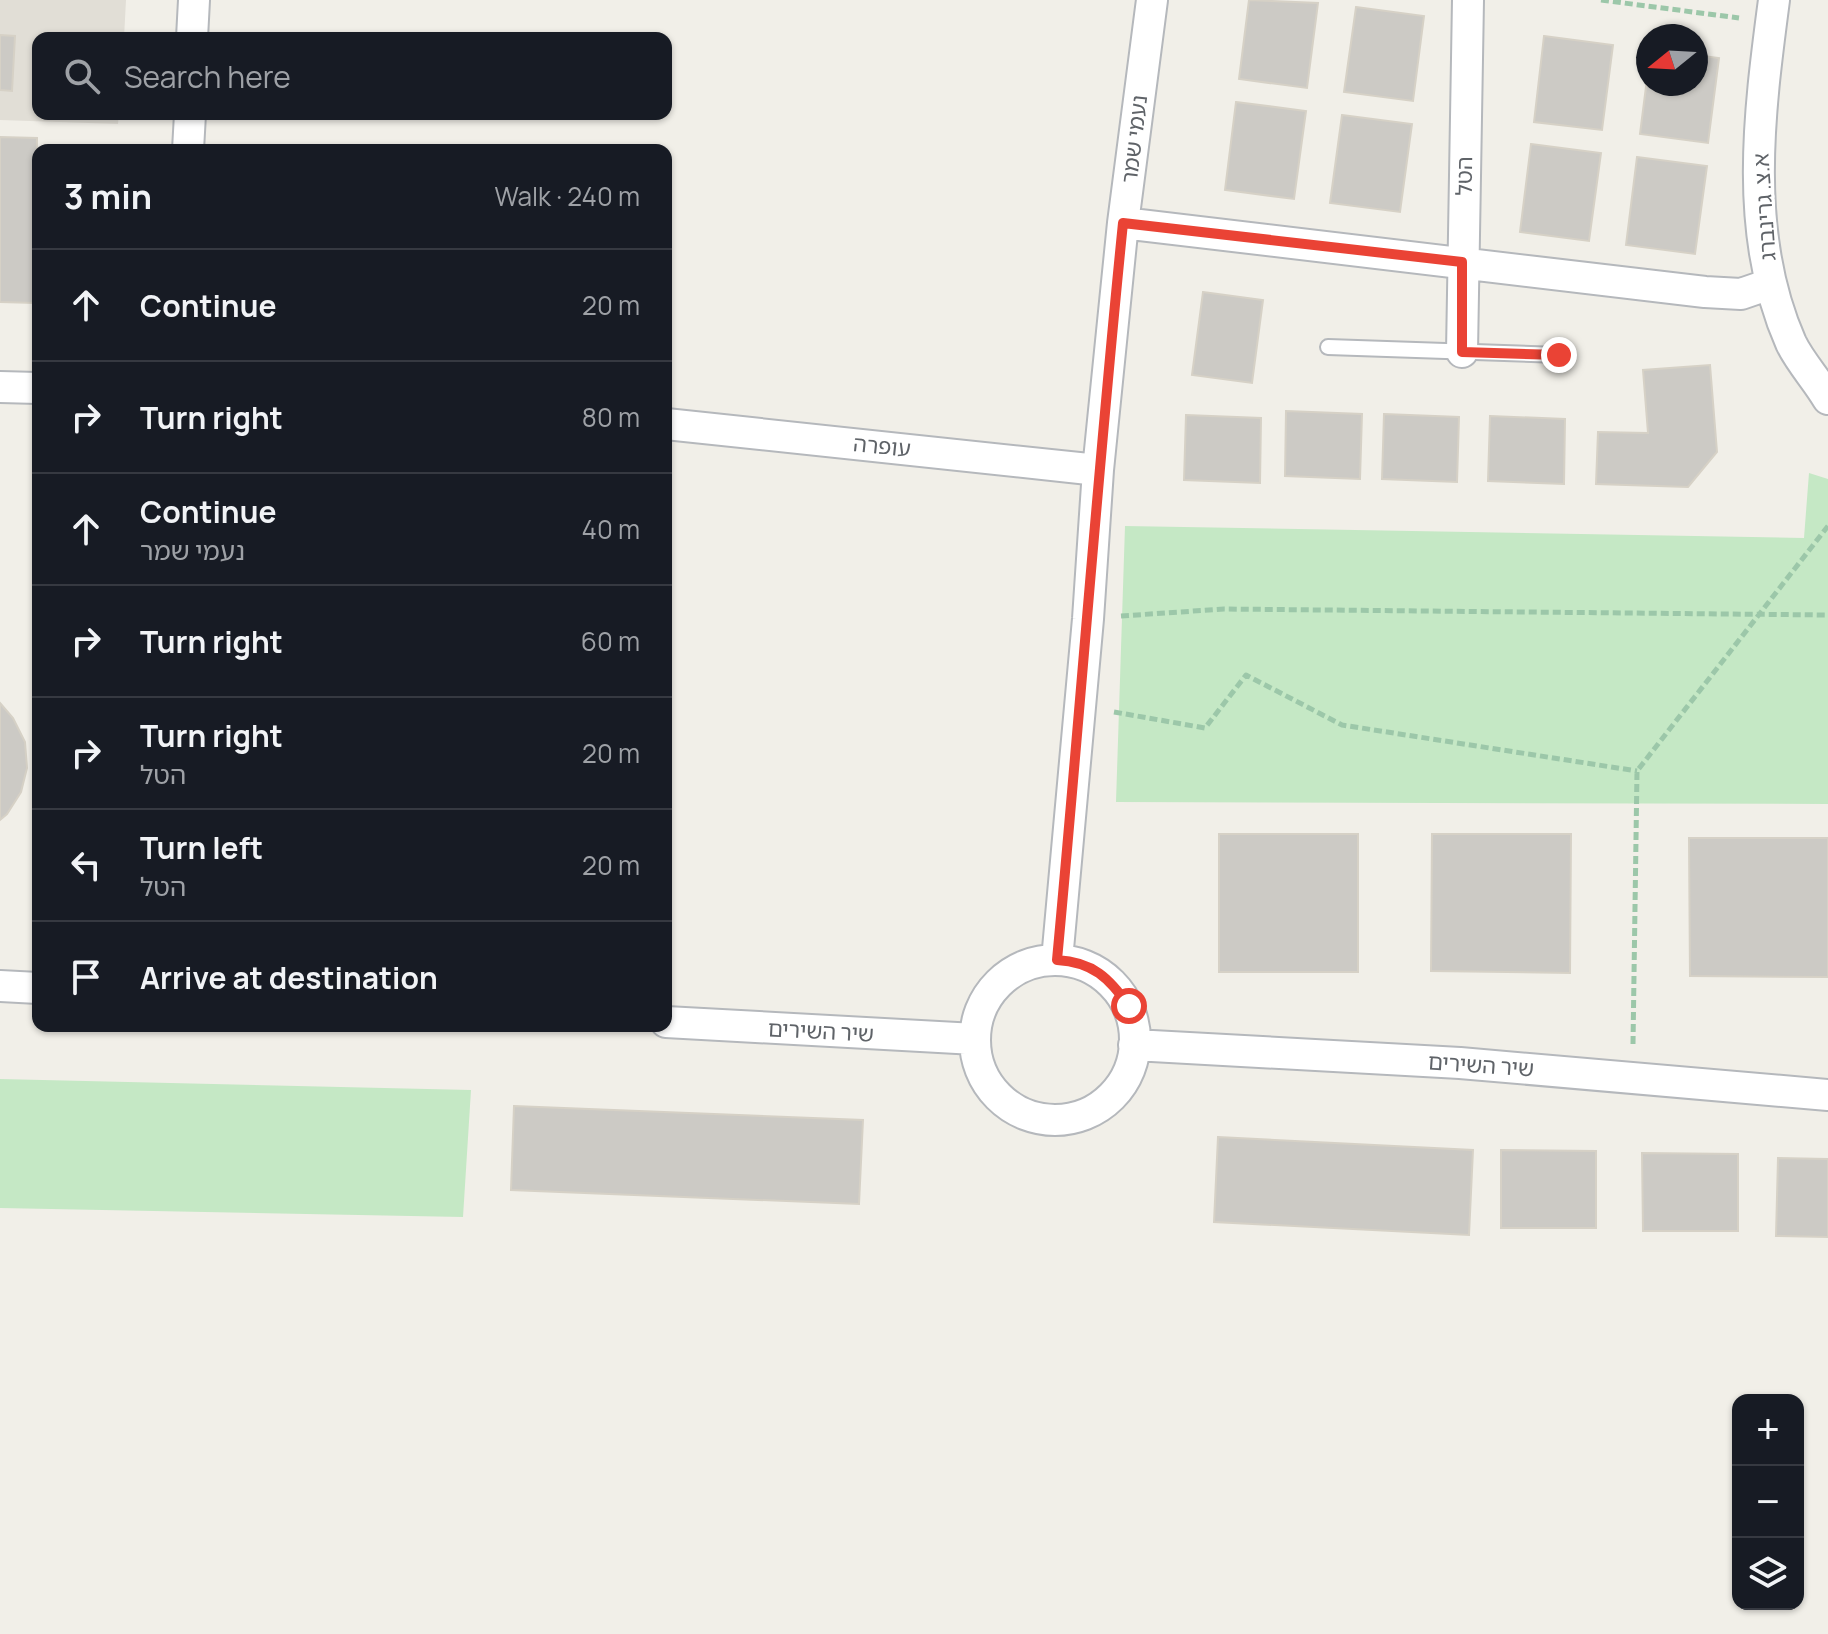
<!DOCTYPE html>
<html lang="en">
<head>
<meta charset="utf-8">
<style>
	body { margin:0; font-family:Manrope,"Noto Sans Hebrew",sans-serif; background:#20242c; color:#f1f3f6 }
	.controls { position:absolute; right:24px; bottom:24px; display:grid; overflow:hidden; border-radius:16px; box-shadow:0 2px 6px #0004 }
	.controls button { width:72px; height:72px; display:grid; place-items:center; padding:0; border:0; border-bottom:2px solid #363941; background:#171b24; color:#f1f3f6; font:40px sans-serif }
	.compass { position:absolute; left:1636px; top:24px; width:72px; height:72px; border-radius:50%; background:#171b24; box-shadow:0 2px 6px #0004; rotate:252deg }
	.stop { position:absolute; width:24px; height:24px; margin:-18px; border:6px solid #ea4335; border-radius:50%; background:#fff }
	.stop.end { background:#ea4335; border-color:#fff; box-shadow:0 2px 8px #0008 }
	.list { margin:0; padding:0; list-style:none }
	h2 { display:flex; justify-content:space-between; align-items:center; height:104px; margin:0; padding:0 32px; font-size:34px }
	h2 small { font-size:26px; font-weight:400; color:#9ea1a6 }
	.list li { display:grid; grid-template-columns:52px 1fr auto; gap:24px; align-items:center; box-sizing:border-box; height:112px; padding:0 32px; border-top:2px solid #363941 }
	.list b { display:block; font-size:30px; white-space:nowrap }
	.list p { margin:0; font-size:26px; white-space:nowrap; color:#9ea1a6 }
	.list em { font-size:26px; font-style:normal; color:#9ea1a6 }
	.icon { flex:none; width:44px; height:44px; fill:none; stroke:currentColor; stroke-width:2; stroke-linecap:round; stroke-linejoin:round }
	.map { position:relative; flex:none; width:1828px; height:1634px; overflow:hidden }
	.search { position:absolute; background:#171b24; box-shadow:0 2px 6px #0004; left:32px; top:32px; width:640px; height:88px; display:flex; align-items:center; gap:20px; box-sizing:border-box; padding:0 28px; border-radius:16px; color:#9ea1a6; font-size:30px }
	.panel { position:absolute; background:#171b24; box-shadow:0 2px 6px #0004; left:32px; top:144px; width:640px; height:888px; border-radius:16px }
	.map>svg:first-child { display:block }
</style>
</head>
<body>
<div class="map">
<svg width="1828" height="1634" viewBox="0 0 1828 1634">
	<rect width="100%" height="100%" fill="#f1efe8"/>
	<path fill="#e1ded6" d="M0,0h126l-2,38h-86v76h81l-1,10 -118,-4z"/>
	<path fill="#c5e8c5" d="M1809,473l19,6v325l-712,-2 9,-276 679,12z
		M0,1079l471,11 -8,127 -463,-9z"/>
	<path fill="#cccac5" stroke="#d6d1c6" stroke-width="2" d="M1249,0l69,3 -11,85 -68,-9z
		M1356,7l68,9 -11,85 -69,-9z
		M0,35l15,1 -3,55 -12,-1z
		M1544,36l69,9 -11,85 -68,-8z
		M1696,55l23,3 -11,85 -68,-9 8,-63v13h48z
		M1236,102l70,9 -12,88 -69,-9z
		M1342,115l70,9 -12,88 -70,-9z
		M0,137l37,1 -2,165 -35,-1z
		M1531,144l70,9 -12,88 -69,-9z
		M1637,157l70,9 -12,88 -69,-9z
		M1203,292l60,8 -11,83 -60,-8z
		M1710,365l7,87 -29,35 -92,-3 2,-52 50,1 -5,-63z
		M1286,411l76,3 -2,65 -75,-3z
		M1384,414l75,3 -2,65 -75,-3z
		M1186,415l75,3 -1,65 -76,-3z
		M1490,416l75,3 -1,65 -76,-3z
		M0,703l13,15 12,24 2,26 -6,24 -14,22 -7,6z
		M1219,834h139v138h-139z
		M1432,834h139l-1,139 -139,-2z
		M1689,838h139v139l-138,-1z
		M514,1106l349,14 -4,84 -348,-14z
		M1218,1137l255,13 -4,85 -255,-13z
		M1501,1150l95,1v77h-95z
		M1642,1153l96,1v77h-95z
		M1778,1158l50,1v78l-52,-1z"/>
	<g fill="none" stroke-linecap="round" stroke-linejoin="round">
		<defs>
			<path id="lane" d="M1328,347l231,8"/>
			<path id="street" d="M1774,0c-15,113 -31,235 17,343 9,19 26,37 37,56
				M192,38l2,-38
				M188,150l2,-36
				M1123,223l582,69 36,2 29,-10
				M1462,352l6,-352
				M0,387l38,1
				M666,424l432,46
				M975 1040a80 80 0 1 1 160 0a80 80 0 1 1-160 0Z
				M1057,960l31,-341 10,-149 25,-247 29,-223
				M0,986l38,2
				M666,1022l309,17
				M1134,1045l326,18 368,32"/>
		</defs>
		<use href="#lane" stroke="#b5b8bc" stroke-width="18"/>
		<use href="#street" stroke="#b5b8bc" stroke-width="34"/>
		<path stroke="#9cc7a9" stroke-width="5" stroke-dasharray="8 4" stroke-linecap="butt" d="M1601,0l138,18
			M1121,616l103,-7 604,6
			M1114,712l91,16 41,-53 96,50 295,46
			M1633,1044l4,-273 191,-245"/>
		<use href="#lane" stroke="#fff" stroke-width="14"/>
		<use href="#street" stroke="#fff" stroke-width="30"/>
	</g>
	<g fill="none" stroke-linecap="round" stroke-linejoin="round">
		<path stroke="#ea4335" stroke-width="10" d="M1129,1006c-20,-28 -36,-44 -72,-46 23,-246 41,-492 66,-737l339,39v90l97,3"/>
	</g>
	<g text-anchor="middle" stroke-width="6" stroke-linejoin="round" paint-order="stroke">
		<g font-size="22" fill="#5f6368" stroke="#fff">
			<text transform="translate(1134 139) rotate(-83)" y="8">נעמי שמר</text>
			<text transform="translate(1464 176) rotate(-89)" y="8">הטל</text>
			<text transform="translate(1764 207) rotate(-94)" y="8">א.צ. גרינברג</text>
			<text transform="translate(882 446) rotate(6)" y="8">עופרה</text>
			<text transform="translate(821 1031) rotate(3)" y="8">שיר השירים</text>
			<text transform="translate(1481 1065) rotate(4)" y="8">שיר השירים</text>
		</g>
	</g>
</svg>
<div class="controls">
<button>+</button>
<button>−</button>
<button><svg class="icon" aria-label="layers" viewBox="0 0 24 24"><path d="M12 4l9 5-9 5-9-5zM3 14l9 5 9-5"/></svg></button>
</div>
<svg class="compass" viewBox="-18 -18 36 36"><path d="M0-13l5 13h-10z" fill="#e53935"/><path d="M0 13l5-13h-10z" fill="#9ea1a6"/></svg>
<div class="stop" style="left:1129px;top:1006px"></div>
<div class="stop end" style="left:1559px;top:355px"></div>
<div class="search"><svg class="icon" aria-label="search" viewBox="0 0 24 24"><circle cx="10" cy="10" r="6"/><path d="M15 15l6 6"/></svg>Search here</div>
<section class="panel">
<h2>3 min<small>Walk · 240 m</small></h2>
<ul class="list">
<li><svg class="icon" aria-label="ahead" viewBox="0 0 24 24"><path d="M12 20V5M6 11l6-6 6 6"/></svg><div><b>Continue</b></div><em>20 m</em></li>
<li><svg class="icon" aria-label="right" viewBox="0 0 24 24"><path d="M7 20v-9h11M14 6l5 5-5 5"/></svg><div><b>Turn right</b></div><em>80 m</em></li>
<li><svg class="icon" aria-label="ahead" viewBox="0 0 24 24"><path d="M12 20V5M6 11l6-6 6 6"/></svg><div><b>Continue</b><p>נעמי שמר</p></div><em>40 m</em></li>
<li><svg class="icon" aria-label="right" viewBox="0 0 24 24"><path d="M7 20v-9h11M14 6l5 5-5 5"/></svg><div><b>Turn right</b></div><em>60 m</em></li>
<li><svg class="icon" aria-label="right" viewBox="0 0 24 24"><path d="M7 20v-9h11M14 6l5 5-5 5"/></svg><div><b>Turn right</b><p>הטל</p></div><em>20 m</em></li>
<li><svg class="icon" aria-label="left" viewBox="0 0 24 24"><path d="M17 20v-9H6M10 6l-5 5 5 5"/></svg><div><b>Turn left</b><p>הטל</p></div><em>20 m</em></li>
<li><svg class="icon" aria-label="arrive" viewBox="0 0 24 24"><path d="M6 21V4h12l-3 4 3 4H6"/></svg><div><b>Arrive at destination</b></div></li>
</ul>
</section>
</div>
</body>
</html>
